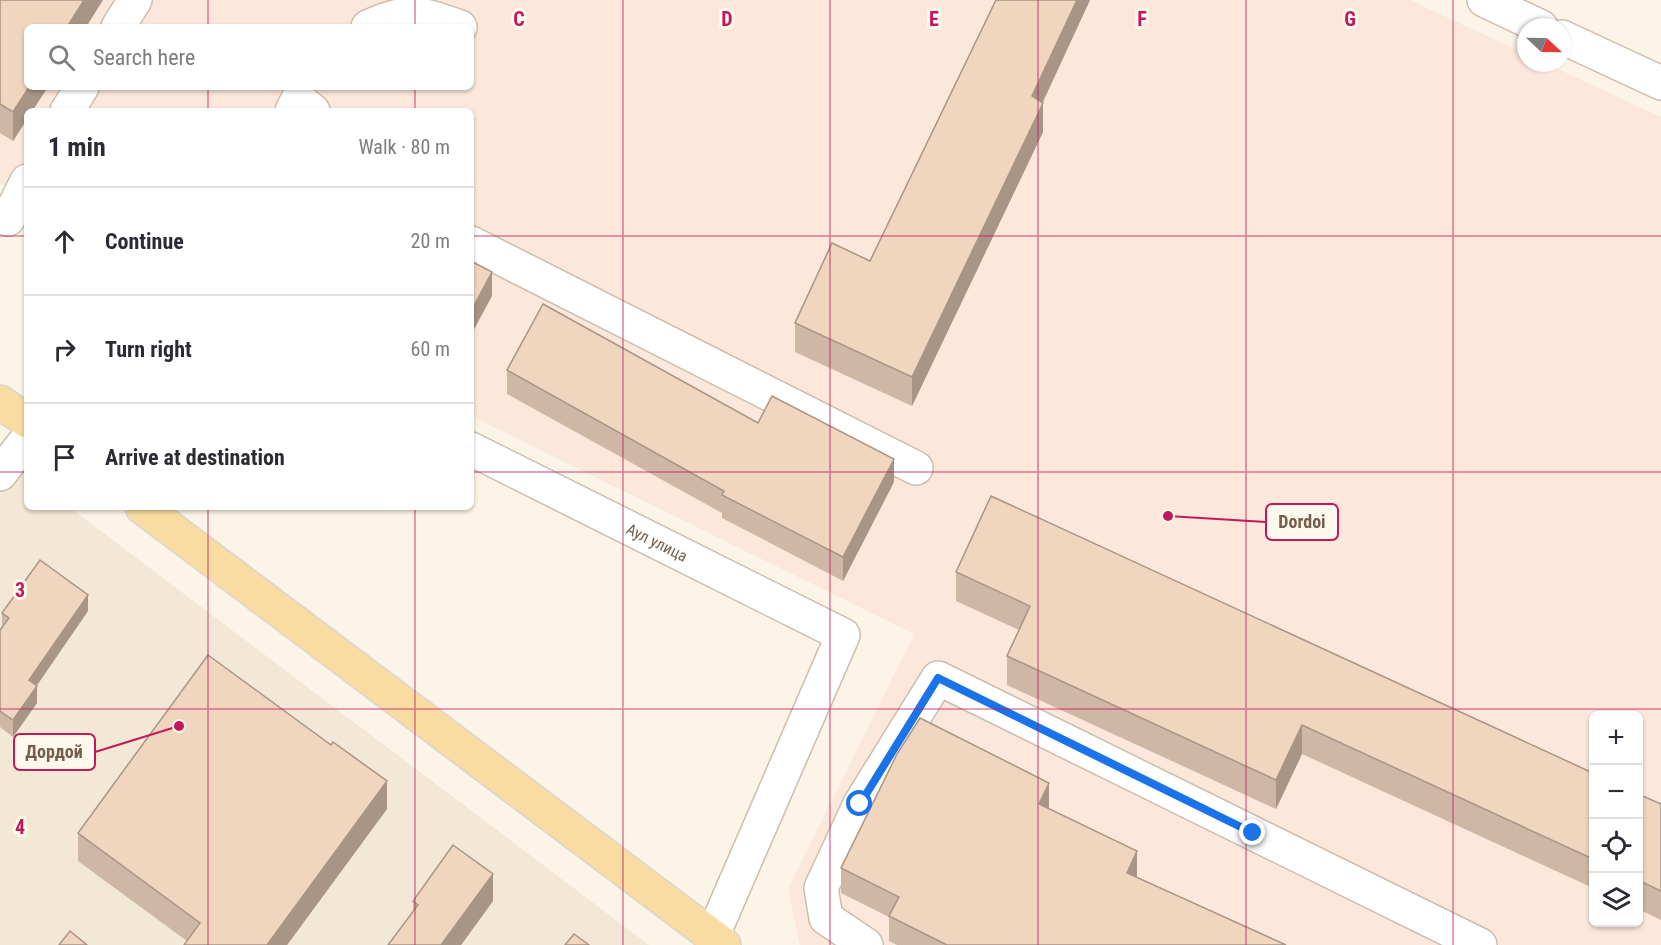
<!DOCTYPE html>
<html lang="en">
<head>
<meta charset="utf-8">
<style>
	body { margin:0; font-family:"Roboto Condensed",sans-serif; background:#f7f7f7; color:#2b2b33 }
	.controls { position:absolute; right:18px; bottom:18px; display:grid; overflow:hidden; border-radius:9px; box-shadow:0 2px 4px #0004 }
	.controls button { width:54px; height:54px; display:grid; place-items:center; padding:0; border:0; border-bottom:2px solid #e1e1e2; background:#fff; color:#2b2b33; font:30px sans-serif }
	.compass { position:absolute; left:1517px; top:18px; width:54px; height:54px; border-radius:50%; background:#fff; box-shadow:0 2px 4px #0004; rotate:112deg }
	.stop { position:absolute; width:18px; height:18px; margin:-14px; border:4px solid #1a73e8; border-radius:50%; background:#fff }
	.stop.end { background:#1a73e8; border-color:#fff; box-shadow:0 2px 6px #0008 }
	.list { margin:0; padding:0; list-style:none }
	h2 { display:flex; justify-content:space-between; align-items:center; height:78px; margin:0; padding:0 24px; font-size:26px }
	h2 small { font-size:20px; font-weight:400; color:#7c7c81 }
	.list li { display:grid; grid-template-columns:39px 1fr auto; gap:18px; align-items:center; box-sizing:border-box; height:108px; padding:0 24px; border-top:2px solid #e1e1e2 }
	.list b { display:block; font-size:22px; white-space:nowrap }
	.list em { font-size:20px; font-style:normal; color:#7c7c81 }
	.icon { flex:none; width:33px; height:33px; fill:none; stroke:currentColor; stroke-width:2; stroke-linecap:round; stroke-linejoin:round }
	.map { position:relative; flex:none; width:1661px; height:945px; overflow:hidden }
	.search { position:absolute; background:#fff; box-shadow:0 2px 4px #0004; left:24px; top:24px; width:450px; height:66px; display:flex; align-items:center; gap:15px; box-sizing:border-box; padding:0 21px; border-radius:9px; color:#7c7c81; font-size:22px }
	.panel { position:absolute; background:#fff; box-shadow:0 2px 4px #0004; left:24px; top:108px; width:450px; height:402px; border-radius:9px }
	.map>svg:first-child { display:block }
</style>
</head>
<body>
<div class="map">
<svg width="1661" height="945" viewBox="0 0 1661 945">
	<rect width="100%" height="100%" fill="#fcf5e7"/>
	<path fill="#f3e7d5" d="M0,455l27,20v32h42l580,438h-649z"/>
	<path fill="#fce7db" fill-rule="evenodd" d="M0,0h1410l116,54v9h19l116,54v828h-861l-12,-56 126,-255 -443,-218v-305h-444v87l-27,-14zM27,27h444v60h-444zM1594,716h44v206h-44z"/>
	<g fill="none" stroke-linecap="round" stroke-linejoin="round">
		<defs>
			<g id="minor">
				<path d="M1484,0l57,27"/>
				<path d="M118,27l17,-27"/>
				<path d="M368,27c40,-19 52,-14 92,0"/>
				<path d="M1562,37l99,46"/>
				<path d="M67,111l15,-24"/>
				<path d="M292,111l6,-12 15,12"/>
				<path d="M8,219l19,-38"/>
				<path d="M471,243l445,225"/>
				<path id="s1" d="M471,449l372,186 -131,302"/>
				<path d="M0,474l27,-35"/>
				<path d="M866,945l-40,-27 -5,-30 39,-84 78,-126 542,267"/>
			</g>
			<path id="major" d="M0,402l27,19
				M142,507l582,438"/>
		</defs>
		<use href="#minor" stroke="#cdbdad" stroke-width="36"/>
		<use href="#major" stroke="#dbd5d0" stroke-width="36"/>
		<use href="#minor" stroke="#fff" stroke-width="33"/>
		<use href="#major" stroke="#f8dca2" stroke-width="33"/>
	</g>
	<path fill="#ceb7a4" d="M0,0h103l-17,27h-59v60h21l-35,54 -13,-8z
		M996,0h94l-47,102v30l-131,274 -117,-54v-29l75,-62z
		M507,370l251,53 136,59 -51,99 -121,-63v-5l-215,-119z
		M956,572l637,201v115l-291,-134 -26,55 -269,-124v-29l12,-26 -63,-29z
		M88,611l-52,75 1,17 -24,34 -13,-10v-97l2,-2v-15z
		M1638,794l23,10v116l-23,-11z
		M387,809l-100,136h-103l3,-4 -109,-80v-28z
		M1049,809l88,67v1l149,68h-389l-8,-4v-24l-48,-24v-25z
		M413,901h80l-32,44h-73l25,-33z"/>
	<path fill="#a89586" d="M84,0h19l-17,27h-19z
		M1077,0h13l-58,125v-29z
		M29,87h19l-16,24h-5v8l-14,22v-29z
		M1043,103v29l-131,274v-29z
		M492,272v24l-21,39v-24z
		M894,459v23l-51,99v-24z
		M88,595v16l-59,86v-17z
		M37,686v17l-24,34v-17z
		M1302,725v29l-26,55v-29z
		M387,781v28l-100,136h-20z
		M1049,783v26l-10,-5z
		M1137,851v25l-10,22v-25z
		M493,874v27l-32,44h-20z"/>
	<path fill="#f0d5bf" stroke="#a89586" stroke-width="1.5" d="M0,0h84l-17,27h-40v60h2l-16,25 -13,-8z
		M996,0h81l-45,96 11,7 -131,274 -117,-54 37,-80 38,18z
		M471,261l21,11 -21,39z
		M543,304l215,119 14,-27 122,63 -51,98 -121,-62 2,-4 -217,-121z
		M991,496l602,277v86l-291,-134 -26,55 -269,-124 23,-50 -74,-34z
		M40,560l48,35 -59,85 8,6 -24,34 -13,-9v-81l9,-12 -7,-5z
		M208,655l123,90 2,-3 54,39 -120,164h-83l16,-22 -122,-90z
		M920,718l129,65 -10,21 98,47 -10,22 159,72h-339l-58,-29 10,-19 -58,-29 56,-114z
		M1638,794l23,10v87l-23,-11z
		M453,845l40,29 -52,71h-53l30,-40 -5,-4z
		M70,931l17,14h-28z
		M574,934l15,11h-24z"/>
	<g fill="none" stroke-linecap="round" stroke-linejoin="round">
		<path stroke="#1a73e8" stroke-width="8" d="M860,804l78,-126 315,155"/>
	</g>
	<path fill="none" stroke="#c2185b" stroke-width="1.5" stroke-opacity="0.55" d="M208,0v27M415,0v27M623,0v945M830,0v945M1038,0v945M1246,0v945M1453,0v945M208,87v24M415,87v24M0,236h27M471,236h1190M0,472h27M471,472h1190M208,507v438M415,507v438M0,709h1661"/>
	<g text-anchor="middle" stroke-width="6" stroke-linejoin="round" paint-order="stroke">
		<g font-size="16" fill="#755d4c" stroke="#fef9ed">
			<text dy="6" stroke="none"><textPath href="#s1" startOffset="208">Аул улица</textPath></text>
		</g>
	</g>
	<g font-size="20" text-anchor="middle" font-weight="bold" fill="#c2185b" stroke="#fef9ed" stroke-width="6" stroke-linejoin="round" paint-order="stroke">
		<text x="519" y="26">C</text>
		<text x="727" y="26">D</text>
		<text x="934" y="26">E</text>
		<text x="1142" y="26">F</text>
		<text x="1350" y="26">G</text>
		<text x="20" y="597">3</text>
		<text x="20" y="834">4</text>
	</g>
	<path fill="none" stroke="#c2185b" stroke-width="2" d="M1168 516L1266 522M179 726L95 752"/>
	<g fill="#c2185b" stroke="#fef9ed" stroke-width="2">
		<circle cx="1168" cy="516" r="6"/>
		<circle cx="179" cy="726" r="6"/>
	</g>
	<g fill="#fef9ed" stroke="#c2185b" stroke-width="2">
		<rect x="1266" y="504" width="72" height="36" rx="6"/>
		<rect x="14" y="734" width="81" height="36" rx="6"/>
	</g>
	<g font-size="18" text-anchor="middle" font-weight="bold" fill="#755d4c">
		<text x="1302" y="528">Dordoi</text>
		<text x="54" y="758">Дордой</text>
	</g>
</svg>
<div class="controls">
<button>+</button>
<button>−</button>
<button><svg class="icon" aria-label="locate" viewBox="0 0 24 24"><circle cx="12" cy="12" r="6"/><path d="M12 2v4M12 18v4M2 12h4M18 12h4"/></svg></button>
<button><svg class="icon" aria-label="layers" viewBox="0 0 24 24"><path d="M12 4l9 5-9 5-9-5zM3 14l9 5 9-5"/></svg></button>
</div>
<svg class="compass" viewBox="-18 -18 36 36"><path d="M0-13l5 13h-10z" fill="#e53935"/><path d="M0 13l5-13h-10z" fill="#7c7c81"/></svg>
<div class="stop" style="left:860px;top:804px"></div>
<div class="stop end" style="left:1253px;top:833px"></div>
<div class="search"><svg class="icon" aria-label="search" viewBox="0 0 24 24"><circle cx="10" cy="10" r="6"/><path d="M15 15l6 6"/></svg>Search here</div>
<section class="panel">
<h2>1 min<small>Walk · 80 m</small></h2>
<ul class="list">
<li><svg class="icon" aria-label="ahead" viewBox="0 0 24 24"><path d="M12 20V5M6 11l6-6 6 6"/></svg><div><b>Continue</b></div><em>20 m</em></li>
<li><svg class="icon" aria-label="right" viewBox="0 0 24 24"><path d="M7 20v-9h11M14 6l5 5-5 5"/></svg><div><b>Turn right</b></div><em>60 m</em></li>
<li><svg class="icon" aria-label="arrive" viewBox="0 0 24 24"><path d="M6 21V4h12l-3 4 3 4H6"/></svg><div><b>Arrive at destination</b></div></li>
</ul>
</section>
</div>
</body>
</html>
